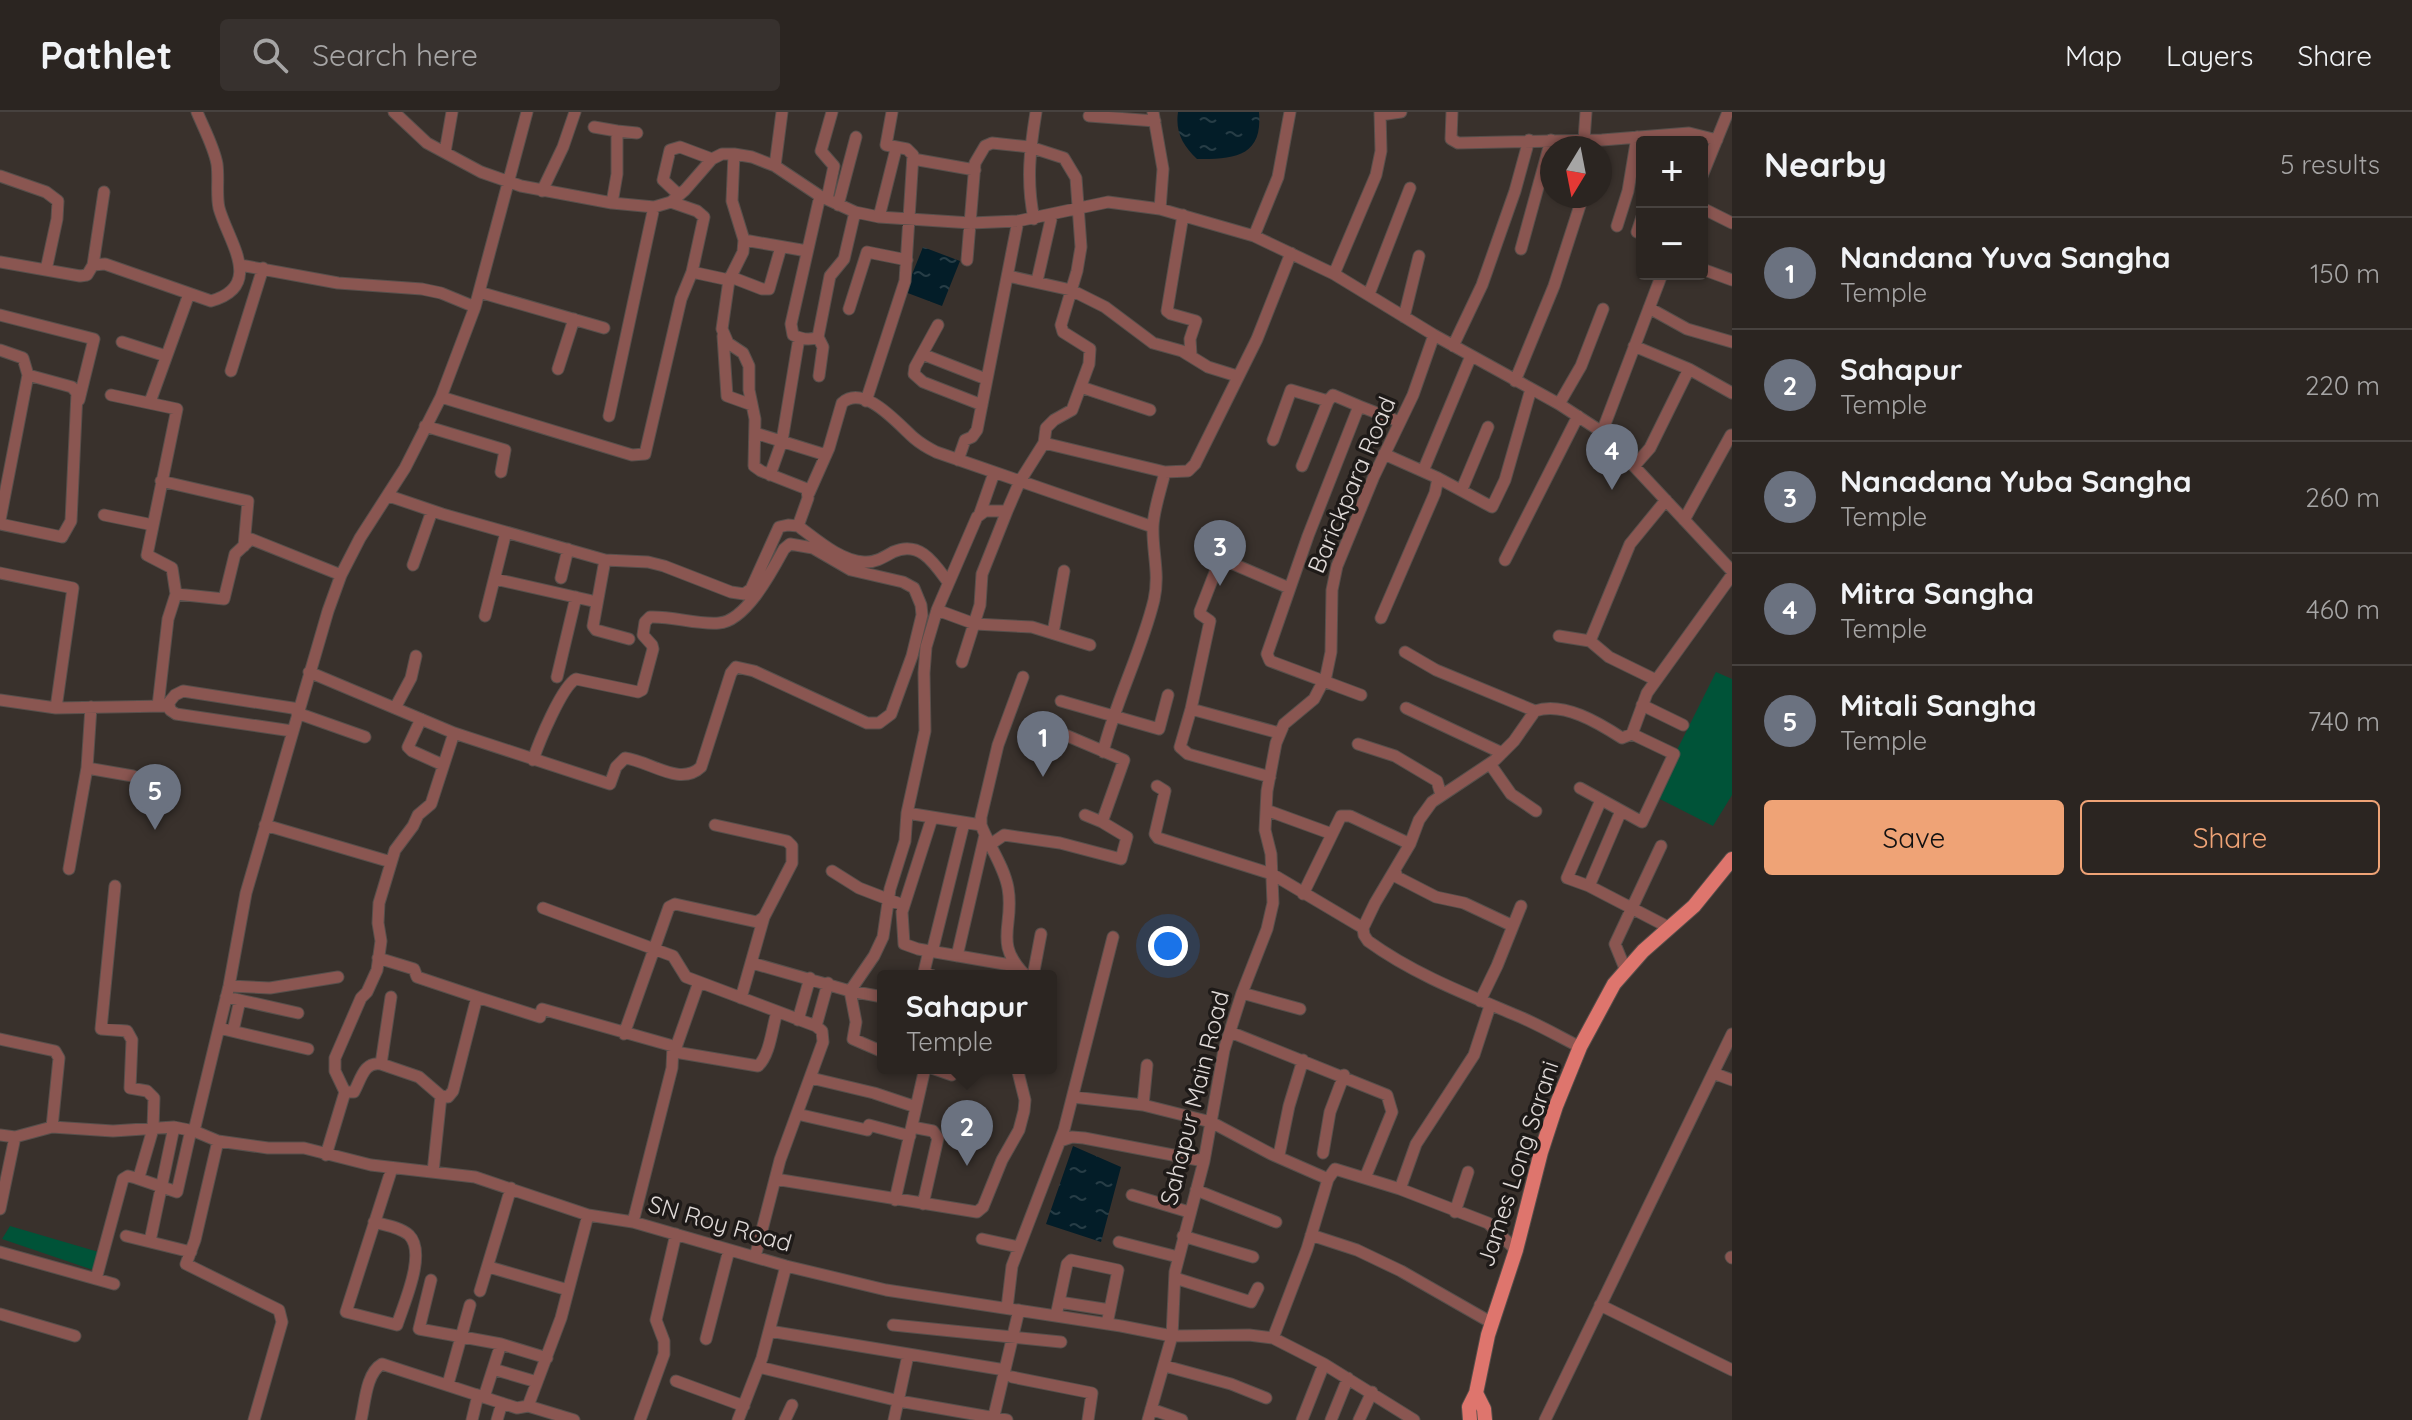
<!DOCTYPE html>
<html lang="en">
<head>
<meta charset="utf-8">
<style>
	body { margin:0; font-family:Quicksand,sans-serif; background:#37312e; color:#f1f3f6 }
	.controls { position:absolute; right:24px; top:24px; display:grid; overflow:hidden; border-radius:8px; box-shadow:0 2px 6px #0004 }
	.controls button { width:72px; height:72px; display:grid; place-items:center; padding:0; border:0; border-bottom:2px solid #47423f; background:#2b2521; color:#f1f3f6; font:40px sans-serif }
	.compass { position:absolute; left:1540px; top:24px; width:72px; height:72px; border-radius:50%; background:#2b2521; box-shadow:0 2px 6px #0004; rotate:190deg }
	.you { position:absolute; left:1168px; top:834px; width:28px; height:28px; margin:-20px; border:6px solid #fff; border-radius:50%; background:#1a73e8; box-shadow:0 0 0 12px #1a73e833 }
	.badge { display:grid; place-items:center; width:52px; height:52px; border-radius:50%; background:#efa376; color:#fff; font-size:26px; font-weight:700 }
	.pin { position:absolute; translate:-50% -66px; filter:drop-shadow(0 2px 4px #0008) }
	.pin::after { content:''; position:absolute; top:42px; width:28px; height:24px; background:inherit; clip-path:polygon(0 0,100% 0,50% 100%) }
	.popup { position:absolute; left:877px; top:858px; width:180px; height:104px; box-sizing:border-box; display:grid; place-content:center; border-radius:8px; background:#2b2521; filter:drop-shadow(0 2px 6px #0005); font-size:26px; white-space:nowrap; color:#a6a5a5 }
	.popup b { font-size:30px; color:#f1f3f6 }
	.popup::after { content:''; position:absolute; left:50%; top:100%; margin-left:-16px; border:16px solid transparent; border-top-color:#2b2521 }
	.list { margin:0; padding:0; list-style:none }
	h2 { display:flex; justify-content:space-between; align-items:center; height:104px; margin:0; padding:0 32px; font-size:34px }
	h2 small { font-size:26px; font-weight:400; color:#a6a5a5 }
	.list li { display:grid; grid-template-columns:52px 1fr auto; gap:24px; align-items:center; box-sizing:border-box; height:112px; padding:0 32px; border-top:2px solid #47423f }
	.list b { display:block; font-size:30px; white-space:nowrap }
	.list p { margin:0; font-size:26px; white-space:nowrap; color:#a6a5a5 }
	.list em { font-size:26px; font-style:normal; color:#a6a5a5 }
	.actions { display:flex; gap:16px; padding:24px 32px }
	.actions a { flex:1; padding:18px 0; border:2px solid #efa376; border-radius:8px; text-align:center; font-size:28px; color:#efa376 }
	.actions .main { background:#efa376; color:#111 }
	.icon { flex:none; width:44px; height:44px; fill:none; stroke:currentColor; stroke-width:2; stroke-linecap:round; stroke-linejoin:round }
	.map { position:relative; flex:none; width:1732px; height:1308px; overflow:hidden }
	header { display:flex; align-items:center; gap:48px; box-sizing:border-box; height:112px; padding:0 40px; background:#2b2521; border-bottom:2px solid #47423f }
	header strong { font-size:38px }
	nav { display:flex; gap:44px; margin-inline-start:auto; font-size:28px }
	.search { width:560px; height:72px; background:#37312e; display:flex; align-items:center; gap:20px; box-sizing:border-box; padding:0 28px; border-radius:8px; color:#a6a5a5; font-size:30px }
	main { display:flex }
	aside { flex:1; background:#2b2521 }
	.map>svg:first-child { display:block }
</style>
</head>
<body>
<header>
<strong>Pathlet</strong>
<div class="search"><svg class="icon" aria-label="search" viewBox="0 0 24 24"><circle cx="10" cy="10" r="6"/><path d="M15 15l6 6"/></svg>Search here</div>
<nav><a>Map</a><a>Layers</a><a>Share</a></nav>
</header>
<main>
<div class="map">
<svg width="1732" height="1308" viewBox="0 0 1732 1308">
	<defs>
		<pattern id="water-ripples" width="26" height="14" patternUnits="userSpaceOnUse" patternTransform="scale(2)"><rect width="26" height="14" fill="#031d28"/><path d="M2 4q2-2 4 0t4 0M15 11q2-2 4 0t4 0" fill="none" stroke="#273d46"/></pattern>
	</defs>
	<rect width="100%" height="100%" fill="#39312c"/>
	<path fill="#005338" d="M1716,560l16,7v116l-19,31 -59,-30z
		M10,1114l92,27 -6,18 -94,-32z"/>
	<path fill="url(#water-ripples)" d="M1178,0h81c4,45 -25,47 -62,47 -14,-13 -22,-27 -19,-47z
		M923,135l37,14 -18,45 -37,-14z
		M1073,1034l48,21 -20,75 -55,-18z"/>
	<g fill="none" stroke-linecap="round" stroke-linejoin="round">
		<defs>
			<path id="minor" d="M394,0l33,31 54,29 40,14 91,17 42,4 17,-5 14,-12 27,-31 10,-5h12l18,3 23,9 45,30 35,16 24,5 92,6 47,-2 90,-19 52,7 94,27 80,38 100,61 125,69 43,28 130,139
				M1153,0l10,57 -3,40
				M1452,0l-1,27 7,4 144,-3 87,-7 28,7
				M1380,3l21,-3
				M1089,4l66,5
				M594,15l23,4
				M1584,28l2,-28
				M445,40l7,-40
				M734,42l-2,47 12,39 -1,12 -14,28 -7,49 6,14 15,10 6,13v24l6,29 -1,47 7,5 46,18 1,9 -10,28
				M913,47l62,11
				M775,54l7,-54
				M0,64l46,16 12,9 -1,18 -11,51
				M1702,64l26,-64
				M542,79l21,-44 12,-35
				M679,83l-16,-15 7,-30 10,-3 32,12
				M820,84l-29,128 2,11c8,4 16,6 25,2l12,-61 14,-17 11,-47
				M827,87l7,-33 -13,-15 11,-39
				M671,90l26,9 7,6 -12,55
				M612,91l5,-29v-43l20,2
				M838,93l18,-68
				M1702,96l30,15
				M1183,103l-16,96 4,3 25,7 -6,18 1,16
				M879,105l17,-68
				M1034,107c-8,-38 -4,-70 2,-107
				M1617,114l11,-35 9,-54
				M1637,120l5,-15
				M1254,124l24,-59 12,-65
				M744,128l63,11
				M1521,137l30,-109
				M967,148l8,-97 10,-17 7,-3 38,4 34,11 12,20 5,69 -4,24 -16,54 2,7 27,17 -1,15 -17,46 -18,10 -8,8 -2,15 -24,38 -13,30h-22l-8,6 -40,93 -11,37 -2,26 1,58 -18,82 74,12
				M0,150l80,14 7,-1 6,-10 12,-1 106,37c54,-15 17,-60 8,-93 -3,-14 0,-29 -2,-44 -3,-17 -13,-35 -20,-52
				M93,153l11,-73
				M240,153l98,18 84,6 19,4 34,14
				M1702,157l30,11
				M1334,162l42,-99 5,-24 -1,-39
				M1008,164l63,14 34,17 48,36 29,8 26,16 29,9
				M731,165l31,12h7l12,-42
				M1037,169l15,-66
				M479,180l125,36
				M1369,182l41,-106
				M1649,196l38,21 45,13
				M849,197l18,-57 40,8
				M0,203l94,24 -15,61
				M1404,205l15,-61
				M938,213l-23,42 -1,7 9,8 59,23
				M723,224l4,60 25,9
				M818,225l5,10 -4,29
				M122,230l44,14
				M1453,234l29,-61 33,-94 14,-51
				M1634,234l55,23 43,24
				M0,238l23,8 5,17 -28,145
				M922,242l64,25
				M558,257l16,-50
				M231,259l32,-103
				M1515,269l39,-95 29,-90
				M1081,275l69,23
				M111,283l66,14 -30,146 25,13 4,26 -8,25 -10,87
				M441,285l191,58 13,-1 36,-155 11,-27 37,8
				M866,289l39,-120 8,-126 -6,-6 -21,-4 6,-33
				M150,290l39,-108
				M1559,292l22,-38 22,-57
				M609,304l45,-209
				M425,314l80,24 -4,22
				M1602,320l60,-158
				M755,321l71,22
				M1273,328l18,-50 37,11 5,-6 26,11
				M1044,331l121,29
				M958,348l7,-20 7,-3 5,-7 41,-209
				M1635,353l15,-17 39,-79
				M1302,354l26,-65
				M1423,359l48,-115
				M770,363l12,-34 17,-103
				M1438,366l54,29 13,-27 26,-91
				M161,369l87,20 -4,45
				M1462,377l26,-62
				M809,381l20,-45 13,-45c22,-20 56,21 72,35 7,6 14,10 22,14l217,75
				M389,384l53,18 163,46 43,2 16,4 67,26 13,2 7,-5 28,-62 9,-2 10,1c18,13 42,35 66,36 11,1 20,-5 29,-10 27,-12 41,11 55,30
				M980,401l14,-40
				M104,403l49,10
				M1684,408l47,-85
				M0,412l62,13 9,-16 6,-128 -5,-6 -44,-12
				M605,448l-12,66 3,4 33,9
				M1505,448l73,-144
				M413,453l19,-54
				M0,461l73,15 -17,120
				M561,466l7,-29
				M495,467l102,23
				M176,482l48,5 11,-45 16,-15 90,36
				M937,498l38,14 57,3 58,18
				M485,504l21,-84
				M1381,506l54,-125 3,-15 -54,-24
				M1053,521l11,-62
				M1559,524l31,5 19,16 47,23
				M1590,529l40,-97 36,-44
				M1405,540l31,18 99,41
				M962,550l18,-57 2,-31 25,-63
				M309,560l145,61 156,51 6,-17 9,-9c25,3 55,29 76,9l30,-94 5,-6 18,4 113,52h12l12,-9 21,-58 10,-41 -1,-10 -7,-17 -11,-6 -52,-12 -38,-22 -23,-4 -6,5c-12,22 -38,72 -65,74 -22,2 -46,-7 -69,-6l-5,5 -2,13 9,10 1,4 -11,41 -4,2 -62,-13c-14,7 -37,63 -43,81
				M557,565l19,-80
				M1023,565l-25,68 -17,72v8c8,21 23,41 27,63 7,38 -16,54 18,88
				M1361,583l-91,-34 -3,-7 41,-118 51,-130 41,16
				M0,588l56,8 110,-2 9,-11 8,-4 116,18
				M1061,589l98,28 9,-34
				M169,592l1,6 6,4 116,17
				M1642,593l41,20
				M395,596l16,-30 5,-22
				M1406,596l96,45
				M1191,597l88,24
				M297,601l68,24
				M421,607l-13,28 4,4 31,14
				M1063,622l61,26 -22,62 -17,-7
				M1358,632l37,12 42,25 4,14
				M1103,640c13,-52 38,-99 51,-152 6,-27 -2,-48 -1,-74 1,-18 8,-37 12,-54l23,-1 7,-7 62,-125 34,-86
				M1490,652l21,30 25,17
				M87,656l46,8
				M1270,665l-82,-23 -8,-7 11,-38 19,-88 -10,-7v-3l19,-49 5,-2 65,28
				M1157,674l8,5 -10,43 3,4 114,36 91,54
				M1580,676l62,34 32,-68 -42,-20
				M1601,688l-34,78 22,8 79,41
				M1266,698l66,24
				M932,706l-30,94 2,32 14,5 98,17
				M265,713l126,37
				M991,732l13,-9 56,8 61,16 6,-22 -25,-15
				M69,757l18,-101 4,-61
				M1395,758l2,7 39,20 28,6 49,23
				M832,759l27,17 44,17
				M1589,774l32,-75
				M1303,782l38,-78h9l60,28
				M543,796l130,48 13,21 130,49 6,5 1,11 -43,118 -25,97
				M929,839l-5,21 9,4
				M932,840l32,-129
				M957,844l28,-121
				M378,846l36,11 3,8 60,20
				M752,851l98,28 33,6
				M1626,859l-11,-27 46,-98
				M1033,864l8,-42
				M229,874l41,2 68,-11
				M1242,881l58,16
				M226,885l72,16
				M391,885l-10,67 38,13 22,19 7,1 5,-6 24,-94 63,20 2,-8 131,37 -1,22 -39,154
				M741,886l23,-81
				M1480,889l17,-35 24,-60
				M798,908l12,-42
				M816,914l12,-43
				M219,916l89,21
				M233,919l7,-31
				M1230,920l157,63 5,17 -27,66
				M624,922l45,-127 6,-3 82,18 7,-5 28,-54v-17l-5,-5 -72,-16
				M0,927l55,12 4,7 -7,69
				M1580,935c-22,-11 -44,-24 -67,-33 -50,-21 -101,-41 -145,-73l-4,-6 -1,-7 12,-25 35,-59 9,-24 13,-18 63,-42 19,-19 21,-30c28,-10 64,12 87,27l10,-4 15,-41 85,-118
				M675,940l83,14c12,-11 14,-38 19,-54
				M883,940l-30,-13 3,-17 -6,-31 24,-35 9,-19 7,-48 15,-48 2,-28
				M674,941l25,-71
				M932,956l20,7
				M1713,961l19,7
				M811,966l63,15 42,14
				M345,980h9c7,-13 10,-31 27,-28
				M1073,985l70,8 68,17 60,32 57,25
				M1143,993l4,-40
				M797,1002l70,16 2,-5 41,11
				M912,1015l21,4 5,7 -15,66
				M194,1019l35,-145 17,-93 82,-282 13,-36 19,-37 45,-70 36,-71 34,-90 52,-195
				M0,1023l15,2 37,-10 61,4 61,-4 20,4 24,10 50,7h36l67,17 104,12 113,38 45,7 153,44 100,24 235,36 51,10 77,-1 24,3 51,26 90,56
				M218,1029l-23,99 -9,24 93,46 3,12 -28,98
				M1060,1029l12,-4 12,1 120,23
				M1323,1041l7,-41 14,-37
				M326,1043l19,-63 -10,-21v-13l26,-60 6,-6 10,-22 4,-29 -3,-18 1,-20 16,-53 18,-24 5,-11 13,-11 23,-71
				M1279,1043l10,-49 14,-46
				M433,1060l8,-76
				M136,1066l41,14 14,-62
				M775,1067l202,33 6,-5 19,-47 17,-30 5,-19 1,-11 -8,-32
				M1400,1077l16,-45 58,-89 16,-49
				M1196,1078l80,32
				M1132,1083l57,17
				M895,1088l30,-132
				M0,1097l15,-72
				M1455,1100l13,-40
				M374,1110c11,3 26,5 35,13 18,18 -5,68 -12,90l-51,-13 46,-144
				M1311,1123l46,15 44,21 91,52
				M126,1124l65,16
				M1183,1124l70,21
				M982,1127l36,8
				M150,1129l24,-114
				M1119,1130l59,15
				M0,1140l114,32
				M1731,1145l1,1
				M489,1155l79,23
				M1175,1166l76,24 7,-14
				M96,1167l27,-100 5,-3 8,2 3,-1 14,-48 1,-31 -7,-7 -17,-3 2,-48 -5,-9 -26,-2 14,-143
				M431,1168l-12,49 82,15 46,14
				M480,1179l31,-103
				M1059,1190l51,8
				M1600,1193l132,65
				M1007,1196l5,-42 52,-136 49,-193
				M0,1202l75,22
				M1056,1204l11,-52 4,-4 47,10 -11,54
				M893,1213l168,17
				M769,1219l236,39
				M1273,1226l34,-89 21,-70 7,-10 65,20 88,34 28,27
				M706,1227l23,-89
				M1165,1254l66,18 35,14
				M759,1255l140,34 108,19
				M493,1257l44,13
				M1012,1265l80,16 -4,27
				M676,1269l68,25
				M448,1272l22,-79
				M484,1285l17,-53
				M528,1294l46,14
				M1151,1297l31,11
				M361,1308c4,-17 5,-47 21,-56l135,44 11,-2 33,-88 27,-103
				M472,1308l6,-25
				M497,1308l5,-17
				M640,1308l24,-66v-13l-8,-21 20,-86
				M738,1308l24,-62 24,-92
				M785,1308l7,-15
				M894,1308l14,-65
				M993,1308l26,-110
				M1148,1308l24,-84 3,-64 29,-111 20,-111 18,-57 25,-64 6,-26 -2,-49 -6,-24 2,-39 9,-48 8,-19 30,-25 12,-23 5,-24 1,-62 5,-24 37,-90 39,-81 21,-60
				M1302,1308l22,-56
				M1331,1308l17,-42
				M1359,1308l13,-28
				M1545,1308l187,-386"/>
			<path id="major" d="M1476,1281l8,16 1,11
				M1470,1308l-1,-13 7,-14 12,-58 28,-85 25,-98 15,-46 24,-59 34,-63 29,-33 51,-45 38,-47"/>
		</defs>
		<use href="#minor" stroke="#574f4b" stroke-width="13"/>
		<use href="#major" stroke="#574f4b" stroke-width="16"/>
		<use href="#minor" stroke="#8a5651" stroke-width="11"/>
		<use href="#major" stroke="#de756d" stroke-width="14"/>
	</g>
	<g text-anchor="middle" stroke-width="7" stroke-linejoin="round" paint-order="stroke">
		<g font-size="24" fill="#e0dad8" stroke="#1e1a18">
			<text transform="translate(1352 373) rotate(-67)" y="8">Barickpara Road</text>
			<text transform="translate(1195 986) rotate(-76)" y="8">Sahapur Main Road</text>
			<text transform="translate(1518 1052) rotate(-72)" y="8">James Long Sarani</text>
			<text transform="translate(720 1112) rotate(16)" y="8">SN Roy Road</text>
		</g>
	</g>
</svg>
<div class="controls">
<button>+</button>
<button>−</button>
</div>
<svg class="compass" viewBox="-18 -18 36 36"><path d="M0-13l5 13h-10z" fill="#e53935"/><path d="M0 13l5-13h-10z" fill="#a6a5a5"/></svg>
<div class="you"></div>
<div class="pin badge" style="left:1043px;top:665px;background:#6b7280">1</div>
<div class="pin badge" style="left:967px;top:1054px;background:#6b7280">2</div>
<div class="popup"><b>Sahapur</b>Temple</div>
<div class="pin badge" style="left:1220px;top:474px;background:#6b7280">3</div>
<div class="pin badge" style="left:1612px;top:378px;background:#6b7280">4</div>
<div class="pin badge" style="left:155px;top:718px;background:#6b7280">5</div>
</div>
<aside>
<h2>Nearby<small>5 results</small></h2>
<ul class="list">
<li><span class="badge" style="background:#6b7280">1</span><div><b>Nandana Yuva Sangha</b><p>Temple</p></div><em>150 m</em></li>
<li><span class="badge" style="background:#6b7280">2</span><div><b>Sahapur</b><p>Temple</p></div><em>220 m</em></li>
<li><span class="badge" style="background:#6b7280">3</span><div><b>Nanadana Yuba Sangha</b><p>Temple</p></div><em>260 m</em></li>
<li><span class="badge" style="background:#6b7280">4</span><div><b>Mitra Sangha</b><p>Temple</p></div><em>460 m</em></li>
<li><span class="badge" style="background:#6b7280">5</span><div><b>Mitali Sangha</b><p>Temple</p></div><em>740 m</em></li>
</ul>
<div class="actions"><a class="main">Save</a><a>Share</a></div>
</aside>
</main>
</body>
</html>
